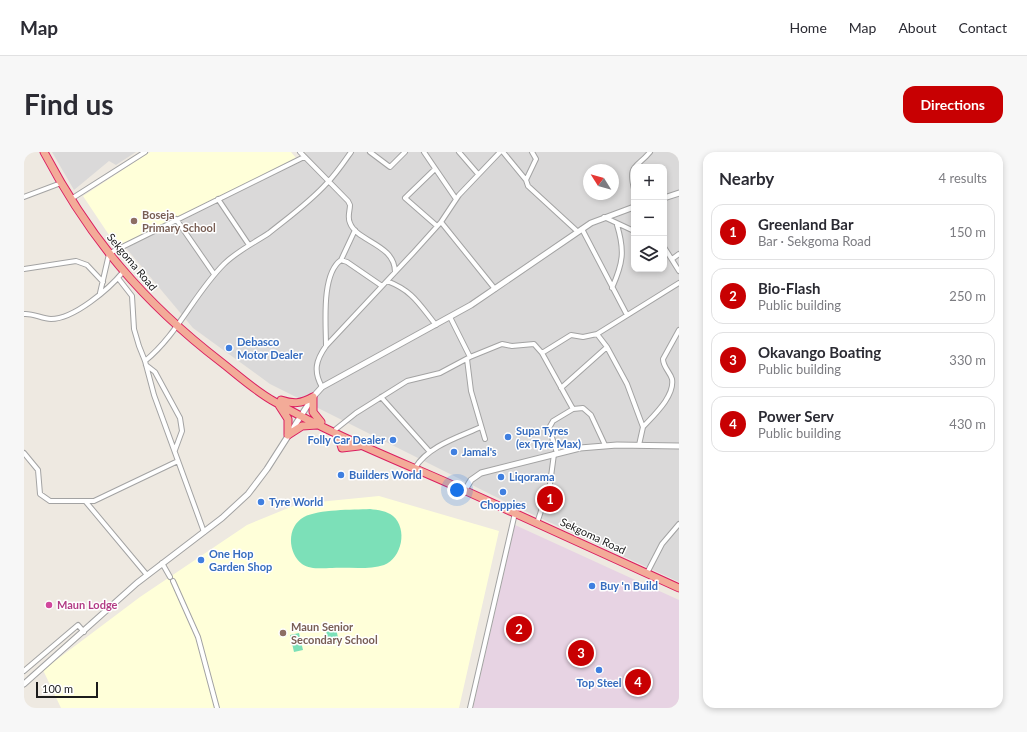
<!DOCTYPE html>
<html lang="en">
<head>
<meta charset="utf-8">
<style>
	body { margin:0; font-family:Lato,sans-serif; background:#f7f7f7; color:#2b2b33 }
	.controls { position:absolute; right:12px; top:12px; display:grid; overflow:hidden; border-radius:8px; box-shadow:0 2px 6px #0003 }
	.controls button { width:36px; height:36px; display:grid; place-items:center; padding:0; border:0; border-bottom:1px solid #e1e1e2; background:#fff; color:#2b2b33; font:20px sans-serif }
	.compass { position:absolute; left:559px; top:12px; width:36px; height:36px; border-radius:50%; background:#fff; box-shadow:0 2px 6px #0003; rotate:307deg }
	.scale { position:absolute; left:12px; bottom:10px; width:62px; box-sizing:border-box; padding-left:4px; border:2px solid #1c1c1c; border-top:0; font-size:11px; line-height:14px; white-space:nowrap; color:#1c1c1c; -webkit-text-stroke:3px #fff; paint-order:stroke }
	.you { position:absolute; left:433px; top:338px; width:14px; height:14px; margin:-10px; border:3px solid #fff; border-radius:50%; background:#1a73e8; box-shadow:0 0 0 6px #1a73e833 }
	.badge { display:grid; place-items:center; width:26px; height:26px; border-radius:50%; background:#c80002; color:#fff; font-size:13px; font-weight:700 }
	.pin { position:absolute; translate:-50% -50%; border:2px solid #fff; box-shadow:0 1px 4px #0006 }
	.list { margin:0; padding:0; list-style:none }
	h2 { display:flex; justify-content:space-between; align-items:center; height:52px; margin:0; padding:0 16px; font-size:17px }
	h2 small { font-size:13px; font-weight:400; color:#7c7c81 }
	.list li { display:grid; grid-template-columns:26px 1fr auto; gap:12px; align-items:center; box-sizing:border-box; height:56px; margin:0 8px 8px; padding:0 8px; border:1px solid #e1e1e2; border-radius:12px }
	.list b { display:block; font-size:15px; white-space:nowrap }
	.list p { margin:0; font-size:13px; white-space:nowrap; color:#7c7c81 }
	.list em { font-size:13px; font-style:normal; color:#7c7c81 }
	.icon { flex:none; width:22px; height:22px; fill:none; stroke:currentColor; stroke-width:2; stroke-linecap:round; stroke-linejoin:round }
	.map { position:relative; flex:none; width:655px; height:556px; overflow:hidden; border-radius:12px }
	header { display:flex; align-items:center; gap:24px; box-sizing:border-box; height:56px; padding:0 20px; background:#fff; border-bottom:1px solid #e1e1e2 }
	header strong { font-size:19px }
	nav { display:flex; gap:22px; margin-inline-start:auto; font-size:14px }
	.intro { display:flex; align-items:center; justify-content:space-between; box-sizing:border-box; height:96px; padding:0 24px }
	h1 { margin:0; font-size:28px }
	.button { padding:10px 18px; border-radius:12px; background:#c80002; color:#fff; font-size:14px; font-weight:700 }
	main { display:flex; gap:24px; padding:0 24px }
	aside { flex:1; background:#fff; border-radius:12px; box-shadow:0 2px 6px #0003 }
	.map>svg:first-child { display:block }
</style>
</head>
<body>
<header>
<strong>Map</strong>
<nav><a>Home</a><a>Map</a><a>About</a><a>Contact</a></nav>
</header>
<div class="intro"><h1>Find us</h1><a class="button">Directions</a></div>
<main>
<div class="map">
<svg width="655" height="556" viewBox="0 0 655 556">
	<rect width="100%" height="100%" fill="#eee9e1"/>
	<path fill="#dad9d9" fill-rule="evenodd" d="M28,0h84l-20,13 -7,-4 -35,29z
		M281,0h374v430l-169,-78 -240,-120 -77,-56 -67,-80 182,-91zM610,15h30v102h-30zM565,18h24v24h-24z"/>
	<path fill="#e7d3e3" d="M491,373l164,75v108h-206z"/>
	<path fill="#ffffd9" d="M126,0h141l5,6 -179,89 -34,-51z
		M355,344l120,35 -40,177h-398l-18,-38 97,-73 107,-72 51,-21z"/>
	<path fill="#7ce0b8" d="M346,357c8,1 17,2 23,7 15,13 9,42 -9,49 -15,5 -36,2 -52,3 -9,0 -21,2 -30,-4 -14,-11 -16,-37 2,-47 15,-8 48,-7 66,-8z
		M311,472l4,18 -10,2 -4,-17z
		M275,481l4,17 -9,2 -4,-17z"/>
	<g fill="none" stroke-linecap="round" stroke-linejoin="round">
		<defs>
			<path id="minor" d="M276,0l48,49 2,4c0,6 -3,12 0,18 7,19 45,21 45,49
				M346,0l20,15 15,-15
				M400,0l32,47
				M435,0l19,22
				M479,0l23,28
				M508,0l4,7 -10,21 2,6 49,45
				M411,17l-30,29 32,28
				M610,37c-6,-25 2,-20 16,-37
				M0,45l37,-14
				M47,47l74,-47
				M194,47l31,46
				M580,65l30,14
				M152,67l38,55
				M417,70l54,67
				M558,77l45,86
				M640,95l15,24
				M648,107l7,-5
				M317,108l14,-30
				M0,117l52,-8 11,4 16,17
				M94,126l14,18 2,33 5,17 6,15 9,34 50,137
				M363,129c26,10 32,23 49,44
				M588,136c11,-25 13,-37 5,-63
				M76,141l9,-39 3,-2 192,-95
				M0,162c9,-1 18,5 27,5 23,0 58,-30 72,-47
				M426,165l20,40
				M573,182l10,13 20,37 16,43 -4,18
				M302,194c0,-22 -5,-72 15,-86l6,2 35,24
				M518,201l29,-18 12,2 14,-3 82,-51
				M443,207l4,32 14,48
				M121,209c33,-27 49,-67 79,-97 13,-13 30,-21 45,-31 20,-16 41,-31 58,-50 9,-9 17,-21 24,-31
				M122,213l9,7 25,46 2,13 -7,19
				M298,235c-9,-16 -6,-27 4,-41l88,-94 27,-30 18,-27 41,-43
				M537,236l46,-41
				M357,245l49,55
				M549,257l10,-1 8,7 14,30
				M619,275c11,-12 32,-31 29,-48 -2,-7 -9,-12 -9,-20l16,-29
				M312,277l20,-16 51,-32 33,-8 30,-16 32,-13 10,2 22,-2 8,9 31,56 -20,12 -4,7 8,25
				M0,301l14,17 2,24 10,7h44l84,-40
				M391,316c13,-22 44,-31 66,-41
				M62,350l61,73
				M513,371l13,-39 4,-30
				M138,411l8,14
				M623,421l15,-29 17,-20
				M149,429l25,56 19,71
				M0,519l54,-46 6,7
				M446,556l45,-195"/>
			<path id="tertiary" d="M640,46l15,-5
				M441,338l6,-10 10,-7 99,-25 37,-3 62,1
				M0,532l113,-101 85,-65 26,-24 19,-25 46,-72 9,-10 149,-82 120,-82 43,-16"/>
			<path id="trunk" d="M20,0c46,87 99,150 177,210 18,14 34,29 54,40 61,35 127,60 191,89 71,32 142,64 213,97
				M289,245v15l8,10
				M257,248c12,4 20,4 32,-3
				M255,253l9,14v16
				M264,283l14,-9 15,-1
				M314,283l4,13 17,-2"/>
		</defs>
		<use href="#minor" stroke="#a3a3a3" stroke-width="6"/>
		<use href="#tertiary" stroke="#a3a3a3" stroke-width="7"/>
		<use href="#trunk" stroke="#db1f61" stroke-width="9"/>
		<use href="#minor" stroke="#fff" stroke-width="4"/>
		<use href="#tertiary" stroke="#fff" stroke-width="5"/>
		<use href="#trunk" stroke="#f3ab98" stroke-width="7"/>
	</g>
	<g fill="#8d6e63" stroke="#fff" stroke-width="1.5">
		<circle cx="110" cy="69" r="4"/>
		<circle cx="259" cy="481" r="4"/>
	</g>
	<g fill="#3f7fe0" stroke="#fff" stroke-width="1.5">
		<circle cx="205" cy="196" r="4"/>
		<circle cx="484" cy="285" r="4"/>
		<circle cx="369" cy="288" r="4"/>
		<circle cx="430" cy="300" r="4"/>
		<circle cx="317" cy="323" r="4"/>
		<circle cx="477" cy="325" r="4"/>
		<circle cx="479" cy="340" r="4"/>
		<circle cx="237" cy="350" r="4"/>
		<circle cx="177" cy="408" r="4"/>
		<circle cx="568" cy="434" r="4"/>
		<circle cx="575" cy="518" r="4"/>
	</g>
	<circle fill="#d1479c" stroke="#fff" stroke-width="1.5" cx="25" cy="453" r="4"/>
	<g text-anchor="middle" stroke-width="3" stroke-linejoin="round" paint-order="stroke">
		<g font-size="11" font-weight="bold" fill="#785e54" stroke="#fff" text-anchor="start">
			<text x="118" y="67">Boseja<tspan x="118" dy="13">Primary School</tspan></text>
			<text x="267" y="479">Maun Senior<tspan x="267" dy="13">Secondary School</tspan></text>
		</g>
		<g font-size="11" fill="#1c1c1c" stroke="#fff">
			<text transform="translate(108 110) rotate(50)" y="4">Sekgoma Road</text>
			<text transform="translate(569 384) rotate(25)" y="4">Sekgoma Road</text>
		</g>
		<g font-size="11" font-weight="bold" fill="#366cbe" stroke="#fff" text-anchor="start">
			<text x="213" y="194">Debasco<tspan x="213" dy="13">Motor Dealer</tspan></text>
			<text x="492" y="283">Supa Tyres<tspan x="492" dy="13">(ex Tyre Max)</tspan></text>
			<text x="361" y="292" text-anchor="end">Folly Car Dealer</text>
			<text x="438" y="304">Jamal's</text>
			<text x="325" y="327">Builders World</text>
			<text x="485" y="329">Liqorama</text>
			<text x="245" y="354">Tyre World</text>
			<text x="479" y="357" text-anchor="middle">Choppies</text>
			<text x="185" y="406">One Hop<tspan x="185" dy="13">Garden Shop</tspan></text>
			<text x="576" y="438">Buy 'n Build</text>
			<text x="575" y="535" text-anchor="middle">Top Steel</text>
		</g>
		<g font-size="11" font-weight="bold" fill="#b23c85" stroke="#fff" text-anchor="start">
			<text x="33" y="457">Maun Lodge</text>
		</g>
	</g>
</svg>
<div class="controls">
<button>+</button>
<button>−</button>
<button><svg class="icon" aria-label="layers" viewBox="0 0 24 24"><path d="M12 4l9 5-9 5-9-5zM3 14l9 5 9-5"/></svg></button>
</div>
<svg class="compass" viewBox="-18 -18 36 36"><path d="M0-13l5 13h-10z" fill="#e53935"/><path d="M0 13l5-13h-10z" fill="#7c7c81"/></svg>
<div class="scale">100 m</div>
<div class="you"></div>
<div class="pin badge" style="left:526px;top:347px">1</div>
<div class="pin badge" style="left:495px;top:477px">2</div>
<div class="pin badge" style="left:557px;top:501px">3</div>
<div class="pin badge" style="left:614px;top:530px">4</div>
</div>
<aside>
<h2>Nearby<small>4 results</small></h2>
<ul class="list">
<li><span class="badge">1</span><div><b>Greenland Bar</b><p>Bar · Sekgoma Road</p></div><em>150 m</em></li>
<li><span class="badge">2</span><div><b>Bio-Flash</b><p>Public building</p></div><em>250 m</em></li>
<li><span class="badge">3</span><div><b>Okavango Boating</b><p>Public building</p></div><em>330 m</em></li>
<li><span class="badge">4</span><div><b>Power Serv</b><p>Public building</p></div><em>430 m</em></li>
</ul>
</aside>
</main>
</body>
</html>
